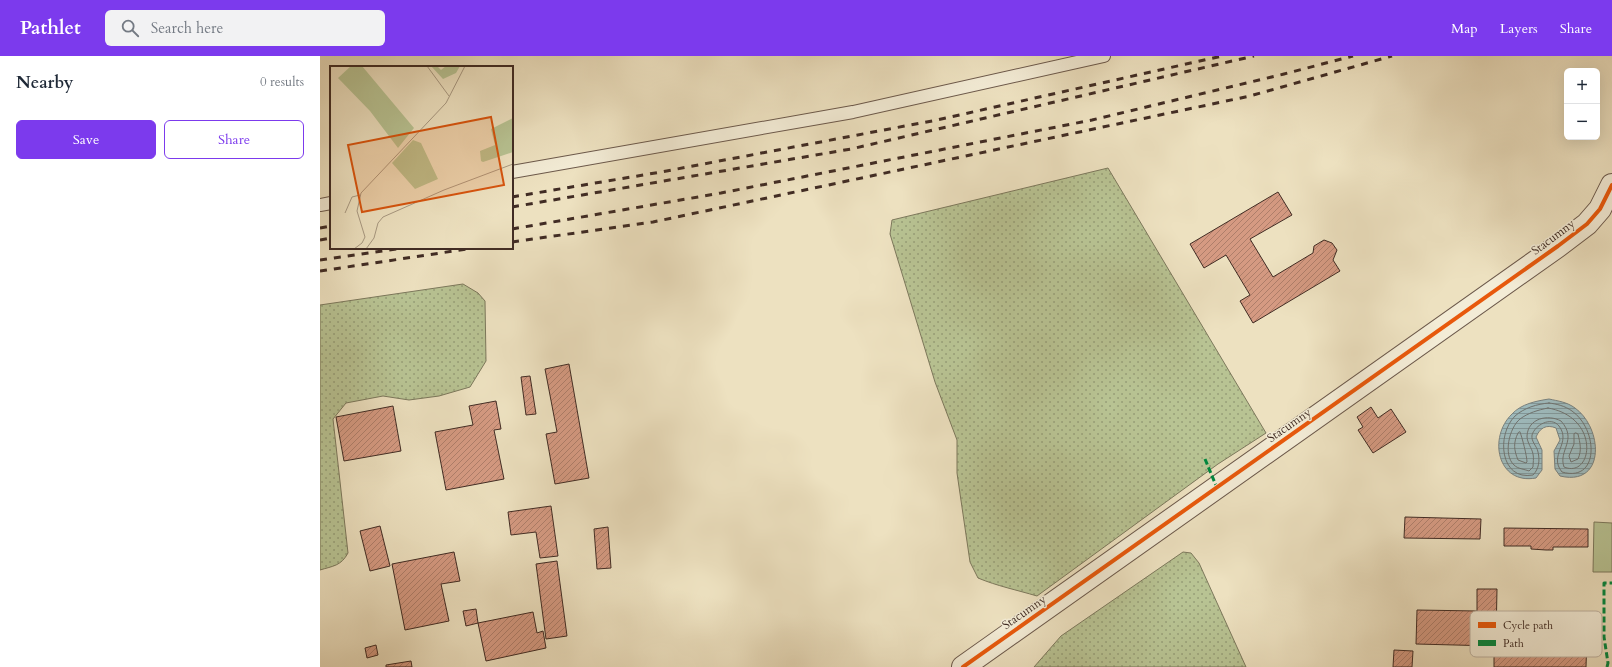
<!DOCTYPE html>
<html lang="en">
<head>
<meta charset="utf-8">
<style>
	body { margin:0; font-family:Cardo,serif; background:#f2f2f3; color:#1f2937 }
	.controls { position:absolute; right:12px; top:12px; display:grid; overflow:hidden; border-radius:6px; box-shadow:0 4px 16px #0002 }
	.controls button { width:36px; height:36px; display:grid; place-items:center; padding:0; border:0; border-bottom:1px solid #e0e1e3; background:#fff; color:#1f2937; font:20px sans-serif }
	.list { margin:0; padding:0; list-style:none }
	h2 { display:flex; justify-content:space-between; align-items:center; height:52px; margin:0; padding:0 16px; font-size:17px }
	h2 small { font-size:13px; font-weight:400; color:#747a83 }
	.actions { display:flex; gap:8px; padding:12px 16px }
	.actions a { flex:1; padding:9px 0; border:1px solid #7c3aed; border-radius:6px; text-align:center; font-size:14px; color:#7c3aed }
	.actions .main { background:#7c3aed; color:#fff }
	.icon { flex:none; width:22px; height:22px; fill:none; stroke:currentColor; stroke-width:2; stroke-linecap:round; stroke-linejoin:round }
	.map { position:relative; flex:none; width:1292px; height:611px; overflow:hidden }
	header { display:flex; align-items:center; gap:24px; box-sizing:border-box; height:56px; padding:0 20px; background:#7c3aed; color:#fff }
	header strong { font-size:19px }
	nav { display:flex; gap:22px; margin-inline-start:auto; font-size:14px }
	.search { width:280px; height:36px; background:#f2f2f3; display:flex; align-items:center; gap:10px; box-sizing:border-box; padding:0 14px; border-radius:6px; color:#747a83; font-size:15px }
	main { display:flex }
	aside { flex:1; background:#fff }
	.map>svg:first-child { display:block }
</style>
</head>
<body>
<header>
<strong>Pathlet</strong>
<div class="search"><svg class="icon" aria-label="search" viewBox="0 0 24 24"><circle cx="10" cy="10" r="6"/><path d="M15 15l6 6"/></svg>Search here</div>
<nav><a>Map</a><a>Layers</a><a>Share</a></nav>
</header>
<main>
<aside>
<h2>Nearby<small>0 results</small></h2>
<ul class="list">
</ul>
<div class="actions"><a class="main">Save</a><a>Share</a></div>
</aside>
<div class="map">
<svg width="1292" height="611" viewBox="0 0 1292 611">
	<defs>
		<pattern id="green-dots" width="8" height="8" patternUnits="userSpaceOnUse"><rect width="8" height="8" fill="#b8c393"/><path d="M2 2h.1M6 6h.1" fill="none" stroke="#979f78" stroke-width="1.8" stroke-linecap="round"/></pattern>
		<pattern id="water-rules" width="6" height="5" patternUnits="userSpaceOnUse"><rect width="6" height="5" fill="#9ebbbe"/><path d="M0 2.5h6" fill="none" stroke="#82989a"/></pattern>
		<pattern id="building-hatch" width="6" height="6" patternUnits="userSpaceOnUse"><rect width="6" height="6" fill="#d59a82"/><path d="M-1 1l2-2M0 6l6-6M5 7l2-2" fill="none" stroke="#ae7e6a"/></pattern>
	</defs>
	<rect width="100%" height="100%" fill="#ede1c0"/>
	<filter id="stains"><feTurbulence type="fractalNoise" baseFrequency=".005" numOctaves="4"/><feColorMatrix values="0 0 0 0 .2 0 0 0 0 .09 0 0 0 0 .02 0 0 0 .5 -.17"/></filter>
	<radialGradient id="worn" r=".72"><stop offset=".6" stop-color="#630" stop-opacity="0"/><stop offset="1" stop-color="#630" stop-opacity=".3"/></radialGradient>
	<path fill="url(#green-dots)" stroke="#7c785c" d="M788,112l158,265 -48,31 -181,132c-20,-6 -40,-10 -59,-18l-8,-16 -13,-89v-33l-22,-58 -45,-148 2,-14z
		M143,228l15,9 7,8 1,60 -16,26 -31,9 -30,4 -26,-4 -37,7 -13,16 15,134c-7,13 -15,13 -28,17v-265z
		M863,496l8,1 8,10 47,104h-212l27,-31z"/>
	<path fill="#b8c393" stroke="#7c785c" d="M1274,466l18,1v49h-19z"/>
	<path fill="url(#water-rules)" stroke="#798280" d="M1229,343c9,2 18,3 26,9 28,20 31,79 -15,68l-5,-7 -1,-18 6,-11 -4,-12c-10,-4 -16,0 -20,9l6,13v20l-6,8c-39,7 -48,-41 -24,-64 9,-10 24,-13 37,-15z"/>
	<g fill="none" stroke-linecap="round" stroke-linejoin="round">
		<path stroke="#707471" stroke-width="1" d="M1229,347c8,1 16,3 23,8 26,18 28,72 -10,61 -14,-17 10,-29 -3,-46 -8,-10 -24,-1 -27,9 -1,7 5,11 6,17 2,8 1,17 -5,23 -33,6 -37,-40 -18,-59 9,-8 22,-12 34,-13z
			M1228,352c53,9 45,71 16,59 -6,-17 14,-27 -3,-46 -13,-7 -33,-3 -34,15 0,7 5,12 6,18 1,4 0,9 0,13l-4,4c-5,-2 -11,-2 -15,-6 -11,-10 -5,-37 6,-46 8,-6 18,-9 28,-11z
			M1200,376c2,5 7,24 7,30l-1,1 -8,-3c-4,-10 -5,-17 0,-27z
			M1256,377l2,1c2,9 4,16 0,25l-7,3 -2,-6 5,-12v-10z"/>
	</g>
	<path fill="url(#building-hatch)" stroke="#412c24" d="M958,136l14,23 -42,24 23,38 40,-24 1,-7 10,-6 8,3 5,7 -4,10 7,11 -87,52 -13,-22 10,-6 -24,-40 -22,13 -14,-24z
		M249,308l20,114 -34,6 -9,-50 11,-2 -12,-63z
		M210,320l6,38 -10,1 -5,-38z
		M176,345l5,28 -7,1 10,49 -58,11 -11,-58 38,-7 -4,-19z
		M73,350l8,45 -57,10 -8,-44z
		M1051,351l7,11 13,-9 15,23 -33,21 -15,-23 5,-3 -6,-10z
		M231,450l7,50 -18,2 -4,-26 -25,3 -3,-23z
		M1085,461l76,2 -1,20 -76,-1z
		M60,470l10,40 -20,5 -10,-40z
		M288,471l3,41 -14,1 -3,-40z
		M1184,472l84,1v18h-35v3h-7l-15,-1v-3h-27z
		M134,496l6,29 -19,3 8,37 -44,9 -13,-66z
		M237,505l10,75 -21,3 -10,-75z
		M1157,533h20l-1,49h-2v8l-78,-2 1,-34 60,1z
		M156,553l2,14 -12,3 -3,-15z
		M213,556l4,21 6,-2 3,17 -60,13 -8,-38z
		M1223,563h6l6,3 4,6 1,6h27l-1,33h-92v-29h37v-10l7,-8z
		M56,589l2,10 -11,3 -2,-10z
		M1074,594l19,1 -1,16h-19z
		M91,605l1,6h-26v-2z"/>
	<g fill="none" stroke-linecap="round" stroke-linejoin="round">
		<defs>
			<path id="lane" d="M192,116l341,-60 251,-56
				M0,149l11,-2"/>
			<path id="street" d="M643,611l595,-421 29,-22 13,-15 12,-24"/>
		</defs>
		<use href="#lane" stroke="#6c594b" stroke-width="14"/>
		<use href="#street" stroke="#6c594b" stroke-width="24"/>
		<use href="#lane" stroke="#f3ecd6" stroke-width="12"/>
		<use href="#street" stroke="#f3ecd6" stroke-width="22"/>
		<path stroke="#412c24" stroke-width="3" stroke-dasharray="7 7" stroke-linecap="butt" d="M192,141l149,-25 276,-52 285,-64
			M192,151l339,-58 403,-93
			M0,172l11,-2
			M192,173l209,-36 371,-73 192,-46 69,-18
			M0,184l11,-2
			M192,186l141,-20 597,-126 142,-40
			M0,204l83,-12
			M0,215l154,-23"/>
		<path stroke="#00873e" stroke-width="3" stroke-dasharray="6 3" stroke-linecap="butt" d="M885,403l12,29
			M1287,611l1,-4 -4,-26v-54h8"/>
		<defs>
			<path id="cycleway" d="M643,611l595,-421 29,-22 13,-15 12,-24"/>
		</defs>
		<use href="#cycleway" stroke="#f3ecd6" stroke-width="6"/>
		<use href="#cycleway" stroke="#e8590c" stroke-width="4"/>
	</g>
	<g text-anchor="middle" stroke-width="3" stroke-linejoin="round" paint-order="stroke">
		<g font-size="12" fill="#412c24" stroke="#f3ecd6">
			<text transform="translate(1233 181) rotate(-37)" y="4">Stacumny</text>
			<text transform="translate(969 369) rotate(-35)" y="4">Stacumny</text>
			<text transform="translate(704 556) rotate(-35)" y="4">Stacumny</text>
		</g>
	</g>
	<g transform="translate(10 10)">
		<rect width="183" height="183" fill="#ede1c0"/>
		<path d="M21,0h11l52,62 -16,20 -28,-37 -32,-33zM183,52v34l-30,10 -2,-1 -1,-10 15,-6 -4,-16zM83,74l8,3 17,36 -23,10 -23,-26z" fill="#b8c393"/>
		<path d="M101,0h6l4,4 5,-4h14l-4,7 -13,6z" fill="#b8c393"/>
		<path fill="none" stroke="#a89982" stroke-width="1" d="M97,0l22,30M15,147l7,-16 8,-2M24,183l8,-6 3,-6 -8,-26 4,-18 85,-90 19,-37M36,183l8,-11 4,-15 5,-6 61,-27 69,-26"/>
		<path fill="#d7540e" fill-opacity="0.15" stroke="#d7540e" stroke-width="2" d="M161,51l13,68 -142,27 -14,-67z"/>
		<rect width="183" height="183" fill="none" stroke="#412c24" stroke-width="2"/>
	</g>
	<rect x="1150" y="555" width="132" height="46" rx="6" fill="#f3ecd6" stroke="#beb2a1" stroke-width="1"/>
	<rect x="1158" y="566" width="18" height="6" fill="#e8590c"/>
	<rect x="1158" y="584" width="18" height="6" fill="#00873e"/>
	<g font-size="11" fill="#412c24">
		<text x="1183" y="573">Cycle path</text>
		<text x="1183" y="591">Path</text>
	</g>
	<rect width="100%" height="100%" filter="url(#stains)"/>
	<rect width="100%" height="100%" fill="url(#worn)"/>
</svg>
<div class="controls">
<button>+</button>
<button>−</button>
</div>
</div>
</main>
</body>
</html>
